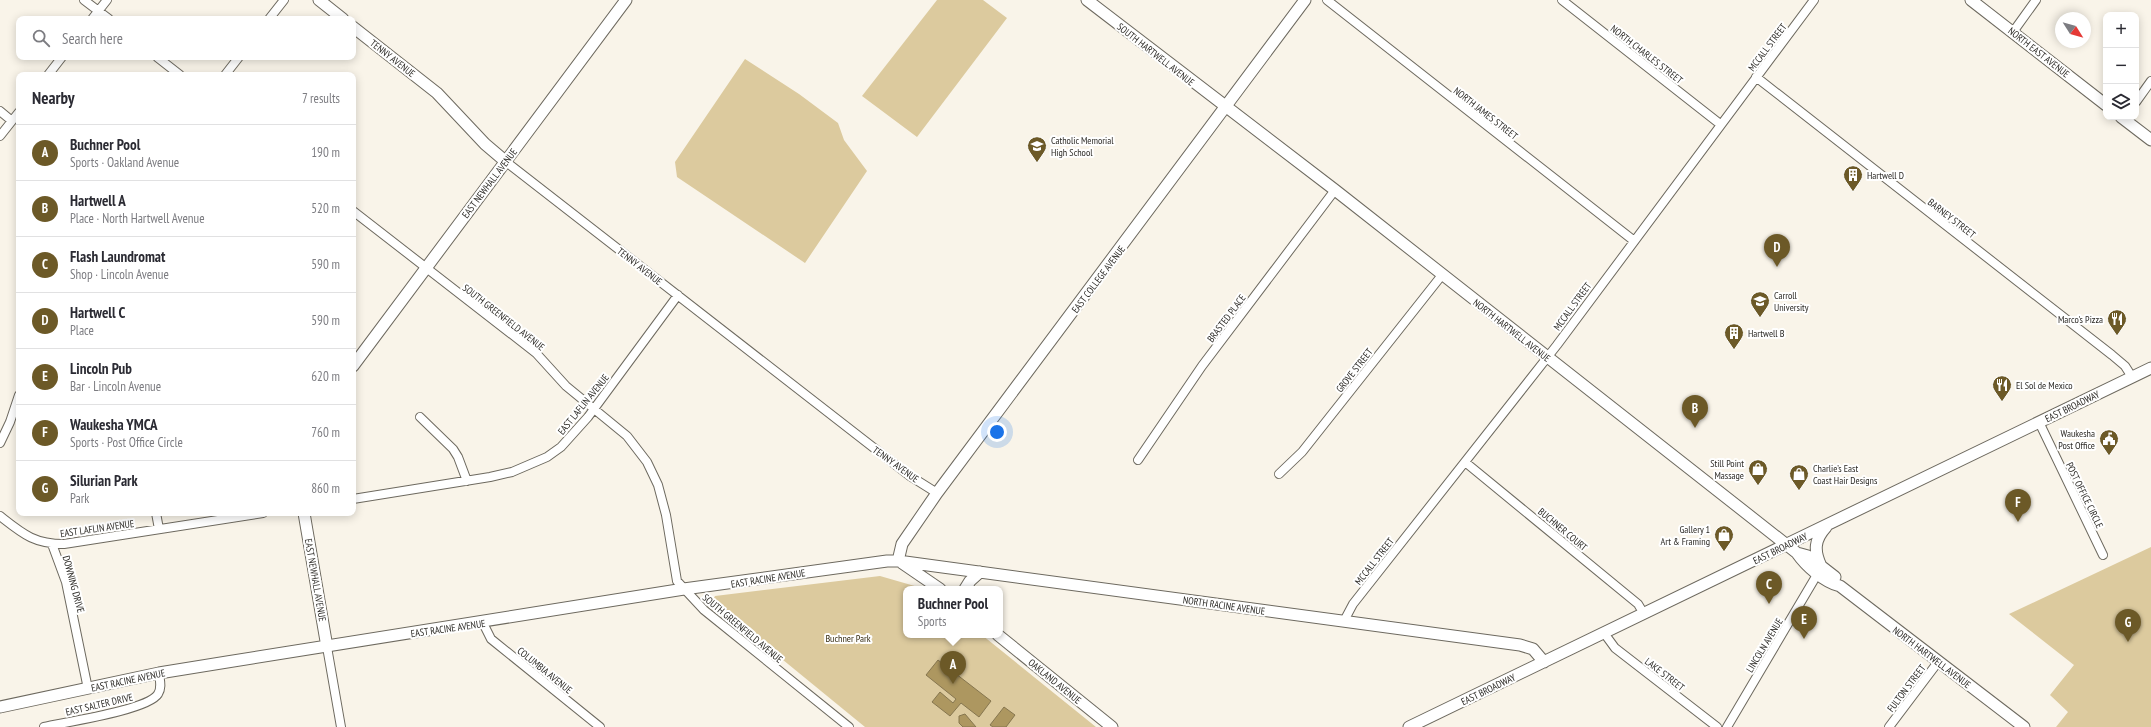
<!DOCTYPE html>
<html lang="en">
<head>
<meta charset="utf-8">
<style>
	body { margin:0; font-family:"PT Sans Narrow",sans-serif; background:#f2f2f3; color:#2b2b33 }
	.controls { position:absolute; right:12px; top:12px; display:grid; overflow:hidden; border-radius:8px; box-shadow:0 2px 10px #0003 }
	.controls button { width:36px; height:36px; display:grid; place-items:center; padding:0; border:0; border-bottom:1px solid #e1e1e2; background:#fff; color:#2b2b33; font:20px sans-serif }
	.compass { position:absolute; left:2055px; top:12px; width:36px; height:36px; border-radius:50%; background:#fff; box-shadow:0 2px 10px #0003; rotate:127deg }
	.you { position:absolute; left:997px; top:432px; width:14px; height:14px; margin:-10px; border:3px solid #fff; border-radius:50%; background:#1a73e8; box-shadow:0 0 0 6px #1a73e833 }
	.badge { display:grid; place-items:center; width:26px; height:26px; border-radius:50%; background:#6c5927; color:#fff; font-size:13px; font-weight:700 }
	.pin { position:absolute; translate:-50% -33px; filter:drop-shadow(0 1px 2px #0008) }
	.pin::after { content:''; position:absolute; top:21px; width:14px; height:12px; background:inherit; clip-path:polygon(0 0,100% 0,50% 100%) }
	.popup { position:absolute; left:903px; top:586px; width:100px; height:52px; box-sizing:border-box; display:grid; place-content:center; border-radius:8px; background:#fff; filter:drop-shadow(0 1px 3px #0005); font-size:13px; white-space:nowrap; color:#7c7c81 }
	.popup b { font-size:15px; color:#2b2b33 }
	.popup::after { content:''; position:absolute; left:50%; top:100%; margin-left:-8px; border:8px solid transparent; border-top-color:#fff }
	.list { margin:0; padding:0; list-style:none }
	h2 { display:flex; justify-content:space-between; align-items:center; height:52px; margin:0; padding:0 16px; font-size:17px }
	h2 small { font-size:13px; font-weight:400; color:#7c7c81 }
	.list li { display:grid; grid-template-columns:26px 1fr auto; gap:12px; align-items:center; box-sizing:border-box; height:56px; padding:0 16px; border-top:1px solid #e1e1e2 }
	.list b { display:block; font-size:15px; white-space:nowrap }
	.list p { margin:0; font-size:13px; white-space:nowrap; color:#7c7c81 }
	.list em { font-size:13px; font-style:normal; color:#7c7c81 }
	.icon { flex:none; width:22px; height:22px; fill:none; stroke:currentColor; stroke-width:2; stroke-linecap:round; stroke-linejoin:round }
	.map { position:relative; flex:none; width:2151px; height:727px; overflow:hidden }
	.search { position:absolute; background:#fff; box-shadow:0 2px 10px #0003; left:16px; top:16px; width:340px; height:44px; display:flex; align-items:center; gap:10px; box-sizing:border-box; padding:0 14px; border-radius:8px; color:#7c7c81; font-size:15px }
	.panel { position:absolute; background:#fff; box-shadow:0 2px 10px #0003; left:16px; top:72px; width:340px; height:444px; border-radius:8px }
	.map>svg:first-child { display:block }
</style>
</head>
<body>
<div class="map">
<svg width="2151" height="727" viewBox="0 0 2151 727">
	<rect width="100%" height="100%" fill="#f9f4e9"/>
	<path fill="#dcca9e" d="M937,0h46l24,18 -90,119 -55,-41z
		M745,59l54,35 39,29 6,17 23,31 -62,92 -128,-86 -2,-15z
		M2151,547v180h-95l12,-15 -18,-17 24,-30 -65,-51z
		M880,576l45,13h-19v46h76l114,92h-231l-153,-125 3,-6z"/>
	<path fill="#ad9760" stroke="#86764f" d="M938,660l53,41 -12,16 -18,-14 -11,13 -18,-14 8,-10 13,11 3,-4 -30,-24z
		M1004,707l11,8 -9,12h-13l-3,-2z
		M965,714l11,13h-13l-4,-4v-7z"/>
	<g fill="none" stroke-linecap="round" stroke-linejoin="round">
		<defs>
			<path id="street" d="M84,0l25,19
				M1327,0l306,240
				M1562,0l158,124
				M92,19l15,-19
				M269,19l15,-19
				M2013,32l23,-32
				M157,57l23,18
				M48,75l14,-18
				M225,75l14,-18
				M1756,77l356,278 13,11 7,11
				M2136,102l15,-21
				M0,111l12,10
				M0,136l19,-24
				M505,161l405,315 27,17
				M353,211l183,142 30,33 61,50 20,26 11,23 8,30 11,66 27,29 145,117
				M420,417l33,32 5,8 9,24
				M2039,422l64,133
				M0,443l10,-21 9,-27
				M1138,460l64,-94 133,-176
				M1465,462l173,142 6,10
				M1279,474l23,-22 140,-177
				M353,499l137,-22 22,-5 35,-15 14,-10 27,-30 90,-122
				M156,513l3,16
				M0,516c23,18 34,28 64,28l199,-31
				M52,544l14,38 22,107
				M1344,621l9,-17 204,-259 257,-345
				M483,623l8,16 109,88
				M1604,633l11,15 102,79
				M327,647l14,80
				M44,727c22,-5 104,-17 114,-33 4,-6 2,-13 1,-21
				M1727,727l91,-154
				M1889,727l49,-65"/>
			<path id="secondary" d="M319,0l24,19
				M1087,0l248,190 462,363c9,13 27,29 43,33l184,141
				M1971,0l135,105
				M353,27l84,66 48,51 20,17
				M2121,117l30,23
				M353,366l273,-366
				M304,513l23,134
				M1797,553l11,3 27,21
				M898,561l4,-17 35,-51 368,-493
				M902,563l38,26
				M1821,566c-7,-15 -7,-26 5,-39
				M965,589l5,-8 10,-9
				M998,635l114,92
				M0,707l159,-34 68,-11 457,-73 203,-28h11l622,84 13,4 11,13
				M1409,727l742,-359"/>
		</defs>
		<use href="#street" stroke="#6d695f" stroke-width="10"/>
		<use href="#secondary" stroke="#6d695f" stroke-width="13"/>
		<use href="#street" stroke="#fff" stroke-width="8"/>
		<use href="#secondary" stroke="#fff" stroke-width="11"/>
	</g>
	<defs>
		<symbol id="school-pin" viewBox="-11 -11 22 30"><path d="M0 17L-7.5 6A9.5 9.5 0 1 1 7.5 6Z" fill="#6c5927" stroke="#fff"/><path d="M0-5L7-2L0 1L-7-2ZM-4 1L0 2.5L4 1V4Q0 6-4 4Z" fill="#fff"/></symbol>
		<symbol id="building-pin" viewBox="-11 -11 22 30"><path d="M0 17L-7.5 6A9.5 9.5 0 1 1 7.5 6Z" fill="#6c5927" stroke="#fff"/><path d="M-4-6H4V6H1V3H-1V6H-4ZM-2.5-4.3h1.7v1.8h-1.7ZM.8-4.3h1.7v1.8H.8ZM-2.5-1h1.7V.8h-1.7ZM.8-1h1.7V.8H.8Z" fill="#fff"/></symbol>
		<symbol id="university-pin" viewBox="-11 -11 22 30"><path d="M0 17L-7.5 6A9.5 9.5 0 1 1 7.5 6Z" fill="#6c5927" stroke="#fff"/><path d="M0-5L7-2L0 1L-7-2ZM-4 1L0 2.5L4 1V4Q0 6-4 4Z" fill="#fff"/></symbol>
		<symbol id="restaurant-pin" viewBox="-11 -11 22 30"><path d="M0 17L-7.5 6A9.5 9.5 0 1 1 7.5 6Z" fill="#6c5927" stroke="#fff"/><path d="M-5-6h1v4h1v-4h1v4h1v-4h1v5L-1.5 .5V6h-2V.5L-5-1ZM5-6V6H3V1.5H1.5Q1.5-4 5-6Z" fill="#fff"/></symbol>
		<symbol id="civic-pin" viewBox="-11 -11 22 30"><path d="M0 17L-7.5 6A9.5 9.5 0 1 1 7.5 6Z" fill="#6c5927" stroke="#fff"/><path d="M-.6-6.5H3V-4.5H.6V-3L4-1V1h2V6H-6V1h2V-1L-.6-3ZM-1.2 2.5V6h2.4V2.5Z" fill="#fff"/></symbol>
		<symbol id="shop-pin" viewBox="-11 -11 22 30"><path d="M0 17L-7.5 6A9.5 9.5 0 1 1 7.5 6Z" fill="#6c5927" stroke="#fff"/><path d="M-5-2.5h2.3a2.7 3.5 0 0 1 5.4 0H5L5.5 6h-11ZM-1.5-2.5h3a1.5 2.3 0 0 0-3 0Z" fill="#fff"/></symbol>
	</defs>
	<g fill-rule="evenodd">
		<use href="#school-pin" x="1026" y="135" width="22" height="30"/>
		<use href="#building-pin" x="1842" y="164" width="22" height="30"/>
		<use href="#university-pin" x="1749" y="290" width="22" height="30"/>
		<use href="#restaurant-pin" x="2106" y="308" width="22" height="30"/>
		<use href="#building-pin" x="1723" y="322" width="22" height="30"/>
		<use href="#restaurant-pin" x="1991" y="374" width="22" height="30"/>
		<use href="#civic-pin" x="2098" y="428" width="22" height="30"/>
		<use href="#shop-pin" x="1747" y="458" width="22" height="30"/>
		<use href="#shop-pin" x="1788" y="463" width="22" height="30"/>
		<use href="#shop-pin" x="1713" y="524" width="22" height="30"/>
	</g>
	<g text-anchor="middle" stroke-width="4" stroke-linejoin="round" paint-order="stroke">
		<g font-size="10" fill="#2c2a26" stroke="#fff">
			<text transform="translate(1767 47) rotate(-53)" y="4">MCCALL STREET</text>
			<text transform="translate(2039 52) rotate(38)" y="4">NORTH EAST AVENUE</text>
			<text transform="translate(1156 54) rotate(38)" y="4">SOUTH HARTWELL AVENUE</text>
			<text transform="translate(1647 54) rotate(38)" y="4">NORTH CHARLES STREET</text>
			<text transform="translate(393 58) rotate(38)" y="4">TENNY AVENUE</text>
			<text transform="translate(1486 113) rotate(38)" y="4">NORTH JAMES STREET</text>
			<text transform="translate(489 183) rotate(-53)" y="4">EAST NEWHALL AVENUE</text>
			<text transform="translate(1952 218) rotate(38)" y="4">BARNEY STREET</text>
			<text transform="translate(640 266) rotate(38)" y="4">TENNY AVENUE</text>
			<text transform="translate(1098 279) rotate(-53)" y="4">EAST COLLEGE AVENUE</text>
			<text transform="translate(1572 306) rotate(-54)" y="4">MCCALL STREET</text>
			<text transform="translate(504 317) rotate(38)" y="4">SOUTH GREENFIELD AVENUE</text>
			<text transform="translate(1226 318) rotate(-53)" y="4">BRASTED PLACE</text>
			<text transform="translate(1512 330) rotate(38)" y="4">NORTH HARTWELL AVENUE</text>
			<text transform="translate(1354 370) rotate(-52)" y="4">GROVE STREET</text>
			<text transform="translate(583 404) rotate(-51)" y="4">EAST LAFLIN AVENUE</text>
			<text transform="translate(2072 406) rotate(-26)" y="4">EAST BROADWAY</text>
			<text transform="translate(896 464) rotate(36)" y="4">TENNY AVENUE</text>
			<text transform="translate(2085 495) rotate(64)" y="4">POST OFFICE CIRCLE</text>
			<text transform="translate(97 528) rotate(-8)" y="4">EAST LAFLIN AVENUE</text>
			<text transform="translate(1563 529) rotate(40)" y="4">BUCHNER COURT</text>
			<text transform="translate(1780 548) rotate(-26)" y="4">EAST BROADWAY</text>
			<text transform="translate(1374 561) rotate(-52)" y="4">MCCALL STREET</text>
			<text transform="translate(768 578) rotate(-9)" y="4">EAST RACINE AVENUE</text>
			<text transform="translate(316 580) rotate(80)" y="4">EAST NEWHALL AVENUE</text>
			<text transform="translate(74 584) rotate(75)" y="4">DOWNING DRIVE</text>
			<text transform="translate(1224 605) rotate(8)" y="4">NORTH RACINE AVENUE</text>
			<text transform="translate(448 628) rotate(-8)" y="4">EAST RACINE AVENUE</text>
			<text transform="translate(743 628) rotate(40)" y="4">SOUTH GREENFIELD AVENUE</text>
			<text transform="translate(1764 645) rotate(-59)" y="4">LINCOLN AVENUE</text>
			<text transform="translate(1932 657) rotate(37)" y="4">NORTH HARTWELL AVENUE</text>
			<text transform="translate(545 670) rotate(39)" y="4">COLUMBIA AVENUE</text>
			<text transform="translate(1665 674) rotate(38)" y="4">LAKE STREET</text>
			<text transform="translate(128 680) rotate(-12)" y="4">EAST RACINE AVENUE</text>
			<text transform="translate(1055 681) rotate(39)" y="4">OAKLAND AVENUE</text>
			<text transform="translate(1906 688) rotate(-53)" y="4">FULTON STREET</text>
			<text transform="translate(1488 689) rotate(-26)" y="4">EAST BROADWAY</text>
			<text transform="translate(99 704) rotate(-13)" y="4">EAST SALTER DRIVE</text>
		</g>
		<g font-size="10" fill="#2c2a26" stroke="#fff" text-anchor="start">
			<text x="1051" y="144">Catholic Memorial<tspan x="1051" dy="12">High School</tspan></text>
			<text x="1867" y="179">Hartwell D</text>
			<text x="1774" y="299">Carroll<tspan x="1774" dy="12">University</tspan></text>
			<text x="2103" y="323" text-anchor="end">Marco's Pizza</text>
			<text x="1748" y="337">Hartwell B</text>
			<text x="2016" y="389">El Sol de Mexico</text>
			<text x="2095" y="437" text-anchor="end">Waukesha<tspan x="2095" dy="12">Post Office</tspan></text>
			<text x="1744" y="467" text-anchor="end">Still Point<tspan x="1744" dy="12">Massage</tspan></text>
			<text x="1813" y="472">Charlie’s East<tspan x="1813" dy="12">Coast Hair Designs</tspan></text>
			<text x="1710" y="533" text-anchor="end">Gallery 1<tspan x="1710" dy="12">Art &amp; Framing</tspan></text>
		</g>
		<g font-size="10" fill="#352b11" stroke="#fff">
			<text x="848" y="642">Buchner Park</text>
		</g>
	</g>
</svg>
<div class="controls">
<button>+</button>
<button>−</button>
<button><svg class="icon" aria-label="layers" viewBox="0 0 24 24"><path d="M12 4l9 5-9 5-9-5zM3 14l9 5 9-5"/></svg></button>
</div>
<svg class="compass" viewBox="-18 -18 36 36"><path d="M0-13l5 13h-10z" fill="#e53935"/><path d="M0 13l5-13h-10z" fill="#7c7c81"/></svg>
<div class="you"></div>
<div class="pin badge" style="left:953px;top:684px">A</div>
<div class="popup"><b>Buchner Pool</b>Sports</div>
<div class="pin badge" style="left:1695px;top:428px">B</div>
<div class="pin badge" style="left:1769px;top:604px">C</div>
<div class="pin badge" style="left:1777px;top:267px">D</div>
<div class="pin badge" style="left:1804px;top:639px">E</div>
<div class="pin badge" style="left:2018px;top:522px">F</div>
<div class="pin badge" style="left:2128px;top:642px">G</div>
<div class="search"><svg class="icon" aria-label="search" viewBox="0 0 24 24"><circle cx="10" cy="10" r="6"/><path d="M15 15l6 6"/></svg>Search here</div>
<section class="panel">
<h2>Nearby<small>7 results</small></h2>
<ul class="list">
<li><span class="badge">A</span><div><b>Buchner Pool</b><p>Sports · Oakland Avenue</p></div><em>190 m</em></li>
<li><span class="badge">B</span><div><b>Hartwell A</b><p>Place · North Hartwell Avenue</p></div><em>520 m</em></li>
<li><span class="badge">C</span><div><b>Flash Laundromat</b><p>Shop · Lincoln Avenue</p></div><em>590 m</em></li>
<li><span class="badge">D</span><div><b>Hartwell C</b><p>Place</p></div><em>590 m</em></li>
<li><span class="badge">E</span><div><b>Lincoln Pub</b><p>Bar · Lincoln Avenue</p></div><em>620 m</em></li>
<li><span class="badge">F</span><div><b>Waukesha YMCA</b><p>Sports · Post Office Circle</p></div><em>760 m</em></li>
<li><span class="badge">G</span><div><b>Silurian Park</b><p>Park</p></div><em>860 m</em></li>
</ul>
</section>
</div>
</body>
</html>
